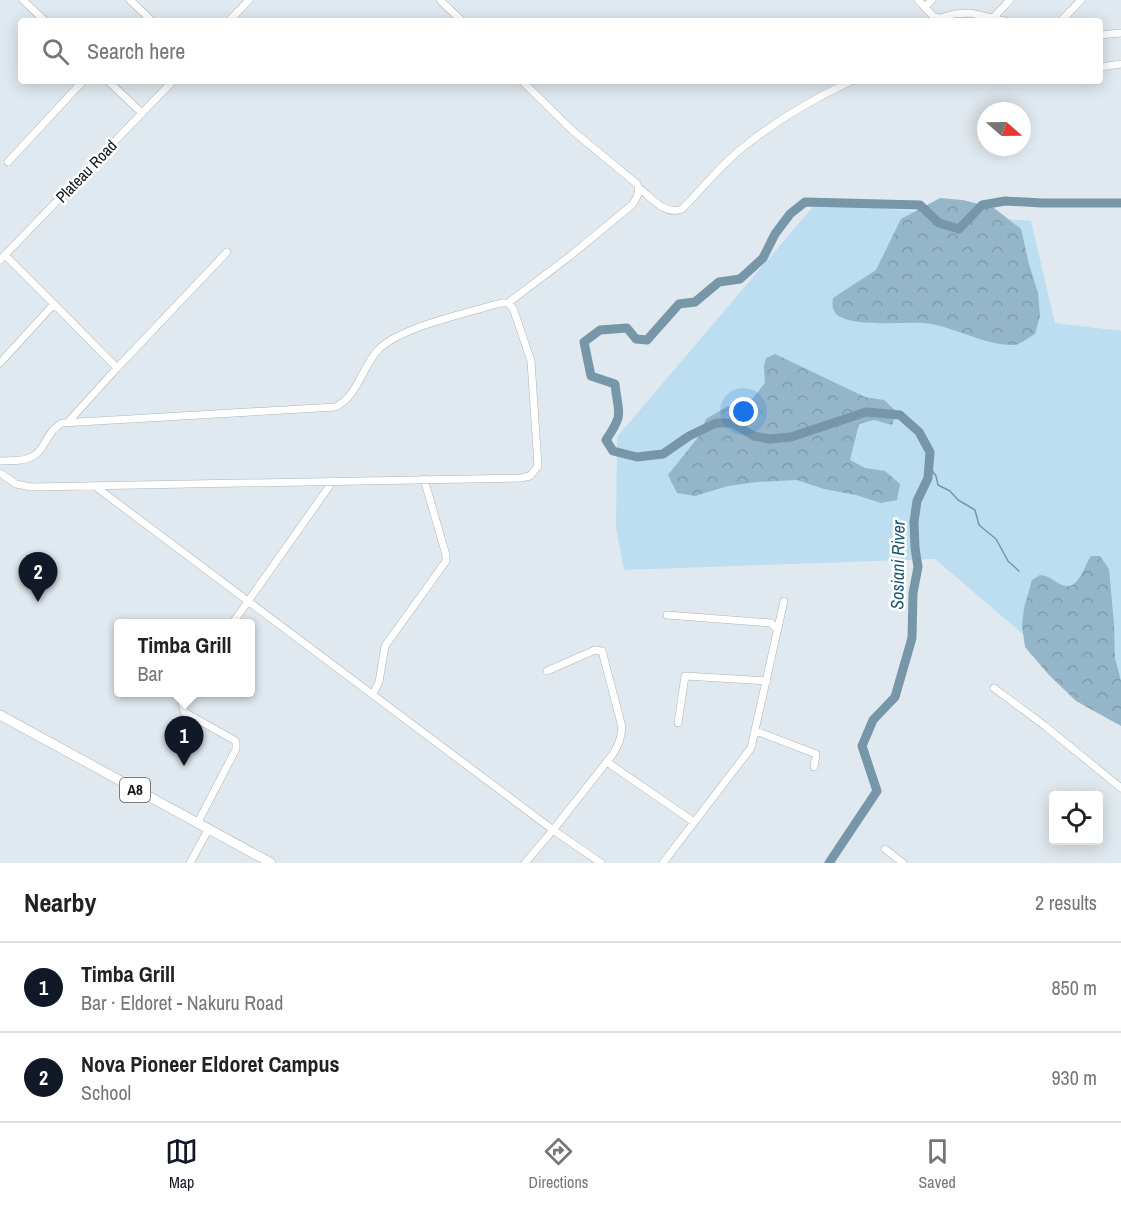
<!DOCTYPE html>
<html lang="en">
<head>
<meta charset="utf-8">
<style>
	body { margin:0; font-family:"Archivo Narrow",sans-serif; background:#f2f2f2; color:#222 }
	.controls { position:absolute; right:18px; bottom:18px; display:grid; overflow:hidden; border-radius:6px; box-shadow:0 3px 15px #0003 }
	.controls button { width:54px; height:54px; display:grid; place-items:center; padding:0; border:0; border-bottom:2px solid #e0e0e0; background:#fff; color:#222; font:30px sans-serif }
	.compass { position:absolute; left:977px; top:102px; width:54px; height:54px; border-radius:50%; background:#fff; box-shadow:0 3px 15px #0003; rotate:110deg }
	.you { position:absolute; left:744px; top:412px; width:21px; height:21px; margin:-15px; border:4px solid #fff; border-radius:50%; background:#1a73e8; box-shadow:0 0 0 9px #1a73e833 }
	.badge { display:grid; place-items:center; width:39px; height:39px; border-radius:50%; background:#111827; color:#fff; font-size:20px; font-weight:700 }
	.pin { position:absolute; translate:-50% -50px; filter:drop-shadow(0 2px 3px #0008) }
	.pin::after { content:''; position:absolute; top:32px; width:21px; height:18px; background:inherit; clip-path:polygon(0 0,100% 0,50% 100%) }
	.popup { position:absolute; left:114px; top:619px; width:141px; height:78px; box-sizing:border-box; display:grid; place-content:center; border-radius:6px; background:#fff; filter:drop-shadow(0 2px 4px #0005); font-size:20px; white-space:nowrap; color:#767676 }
	.popup b { font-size:22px; color:#222 }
	.popup::after { content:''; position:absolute; left:50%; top:100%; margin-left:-12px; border:12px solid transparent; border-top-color:#fff }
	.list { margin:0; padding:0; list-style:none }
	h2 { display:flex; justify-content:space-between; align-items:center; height:78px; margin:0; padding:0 24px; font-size:26px }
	h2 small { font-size:20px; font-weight:400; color:#767676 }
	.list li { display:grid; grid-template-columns:39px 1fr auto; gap:18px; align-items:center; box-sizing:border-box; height:90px; padding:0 24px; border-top:2px solid #e0e0e0 }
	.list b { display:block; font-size:22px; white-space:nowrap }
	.list p { margin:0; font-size:20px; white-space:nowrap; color:#767676 }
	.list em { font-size:20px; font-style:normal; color:#767676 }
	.icon { flex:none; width:33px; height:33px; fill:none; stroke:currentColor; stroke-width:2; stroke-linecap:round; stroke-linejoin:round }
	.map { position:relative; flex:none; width:1121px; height:863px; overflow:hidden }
	.search { position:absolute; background:#fff; box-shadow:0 3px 15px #0003; left:18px; right:18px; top:18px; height:66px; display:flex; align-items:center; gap:15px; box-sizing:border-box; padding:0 21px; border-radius:6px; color:#767676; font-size:22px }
	.sheet { height:258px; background:#fff }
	nav { display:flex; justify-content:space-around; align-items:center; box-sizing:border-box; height:84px; border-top:2px solid #e0e0e0; background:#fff; font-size:16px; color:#767676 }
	nav a { display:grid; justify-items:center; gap:3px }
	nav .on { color:#111827 }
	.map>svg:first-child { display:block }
</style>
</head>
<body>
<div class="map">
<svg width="1121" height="863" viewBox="0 0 1121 863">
	<defs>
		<pattern id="forest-crowns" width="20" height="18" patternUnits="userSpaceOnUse" patternTransform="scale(1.5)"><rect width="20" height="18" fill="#95b6c9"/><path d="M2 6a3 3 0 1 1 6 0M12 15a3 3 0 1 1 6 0" fill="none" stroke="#7f9cac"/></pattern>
	</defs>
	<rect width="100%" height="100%" fill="#e0e9ef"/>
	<path fill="#bddef1" d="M816,203l215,18 24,102 66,8v387l-186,-159 -311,11 -8,-42 1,-91z"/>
	<path fill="url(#forest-crowns)" d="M940,198l23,2 31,8 27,21 8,35 9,29 2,23 -5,18c-6,3 -14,10 -20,11 -31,1 -61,-19 -91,-22 -20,-1 -71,4 -87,-8 -5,-5 -5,-11 -4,-17l43,-28 25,-51z
		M775,354l90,43 19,3 13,12 -5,13 -18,-5 -15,4 -9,36 15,8 20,3 15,13 -3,16 -16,3 -25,-8 -32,-6 -27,-9 -40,2 -29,4 -33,10 -18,-3 -9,-18 31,-39 7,-17 22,-13 21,-3 16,-20 -1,-17 2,-8z
		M1091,556h9l9,13 5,55 1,34 6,23v45l-45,-25 -27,-26 -24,-28 -3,-21 2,-18 8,-28 8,-5c13,2 12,6 22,10 17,7 22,-20 29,-29z"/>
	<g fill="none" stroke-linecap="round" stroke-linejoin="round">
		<path stroke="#7797a9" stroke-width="1.5" d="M929,466l7,10 2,9 12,6 8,9 17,10 4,15 17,14 12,22 11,10"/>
		<path stroke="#7797a9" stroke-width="9" d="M829,863l48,-72 -15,-45 11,-26 22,-23 17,-59 1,-45 5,-26 -3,-19 -1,-26 3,-21 11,-23 2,-26 -11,-20 -19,-17 -34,-3 -75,25 -22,2 -15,-3 -22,-13h-16l-27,13 -26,18 -26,3 -24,-6 -7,-11c19,-28 12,-25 9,-56l-24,-8 -7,-34 16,-12 27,-2 9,11 11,1 32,-36 16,-2 24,-20 21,-3 23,-21 12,-24 15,-20 15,-12 115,3 19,18 20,6 23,-24 23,-4 37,2h79"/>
		<defs>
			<path id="minor" d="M23,0l22,21
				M130,0l22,21
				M440,0l22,21
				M918,0l16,17 6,1 14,-4 16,-1 35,8
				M925,7l7,-7
				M993,18l17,-18
				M229,21l20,-21
				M1061,21l20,-21
				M1100,35l21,-2
				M1100,67l21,-3
				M108,81l34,32
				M8,162l75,-81
				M639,188c13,10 26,28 43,21 19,-19 37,-42 59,-60 34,-28 70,-49 110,-68
				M0,260l173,-179
				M54,304l63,64 -48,53
				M0,363l54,-59 -49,-49
				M117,368l110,-116
				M0,461c9,-1 21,1 29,-3 17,-6 16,-26 33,-35l273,-16c23,-10 27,-41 44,-58 22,-22 91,-37 122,-46h7l62,-47 62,-51c4,-6 9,-13 5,-21l-64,-53 -51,-50
				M0,473l16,11 15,3 490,-9 9,-2 8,-10 -7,-105 -18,-53 -5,-5
				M96,487l457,343 48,33
				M667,615l104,8 6,6
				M232,624l101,-143
				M994,688l51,38 76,62
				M188,692l-6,9 2,11 50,28 2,2v7l-39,75
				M373,694l6,-12 6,-36 61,-85v-6l-22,-76
				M678,723l7,-47 82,5
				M756,731l60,23 -2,13
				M607,762l87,60
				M885,849l18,14
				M190,863l18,-33
				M525,863l28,-33 60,-76c6,-10 8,-16 9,-27l-20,-76 -7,-1 -48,21
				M663,863l88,-115 33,-147"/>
			<path id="highway" d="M0,715l271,148"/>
		</defs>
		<use href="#minor" stroke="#acb4b9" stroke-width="8"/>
		<use href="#highway" stroke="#acb4b9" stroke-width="10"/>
		<use href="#minor" stroke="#fff" stroke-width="7"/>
		<use href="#highway" stroke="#fff" stroke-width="9"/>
	</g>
	<g text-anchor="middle" stroke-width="5" stroke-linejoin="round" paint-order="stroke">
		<rect fill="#fff" stroke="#585a5b" stroke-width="1.5" x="120" y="778" width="30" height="24" rx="4.5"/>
		<g font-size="15" font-weight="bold" fill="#101315">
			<text x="135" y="795">A8</text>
		</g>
		<g font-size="16" fill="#101315" stroke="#fff">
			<text transform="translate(86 171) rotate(-46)" y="6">Plateau Road</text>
		</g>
		<g font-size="18" font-style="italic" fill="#1c5772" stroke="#fff">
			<text transform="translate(898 565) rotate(-89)" y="6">Sosiani River</text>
		</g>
	</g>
</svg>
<div class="controls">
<button><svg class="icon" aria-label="locate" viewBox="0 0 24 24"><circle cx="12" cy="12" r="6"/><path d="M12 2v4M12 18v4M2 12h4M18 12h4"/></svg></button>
</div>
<svg class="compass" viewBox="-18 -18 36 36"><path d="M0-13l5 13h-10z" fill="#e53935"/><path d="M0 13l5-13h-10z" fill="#767676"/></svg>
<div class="you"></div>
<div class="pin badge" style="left:184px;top:766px">1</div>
<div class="popup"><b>Timba Grill</b>Bar</div>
<div class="pin badge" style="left:38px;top:602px">2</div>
<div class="search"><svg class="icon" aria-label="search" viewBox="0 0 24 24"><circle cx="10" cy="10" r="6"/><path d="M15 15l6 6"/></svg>Search here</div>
</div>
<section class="sheet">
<h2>Nearby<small>2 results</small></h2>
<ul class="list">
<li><span class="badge">1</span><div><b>Timba Grill</b><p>Bar · Eldoret - Nakuru Road</p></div><em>850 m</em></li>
<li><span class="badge">2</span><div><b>Nova Pioneer Eldoret Campus</b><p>School</p></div><em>930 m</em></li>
</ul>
</section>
<nav>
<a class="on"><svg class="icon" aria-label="map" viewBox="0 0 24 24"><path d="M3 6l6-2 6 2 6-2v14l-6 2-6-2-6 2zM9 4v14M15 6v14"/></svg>Map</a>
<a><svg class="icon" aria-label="directions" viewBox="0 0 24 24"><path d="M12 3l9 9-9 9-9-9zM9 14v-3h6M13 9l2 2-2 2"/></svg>Directions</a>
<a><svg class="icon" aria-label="saved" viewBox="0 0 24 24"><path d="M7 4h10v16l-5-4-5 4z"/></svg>Saved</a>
</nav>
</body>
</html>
